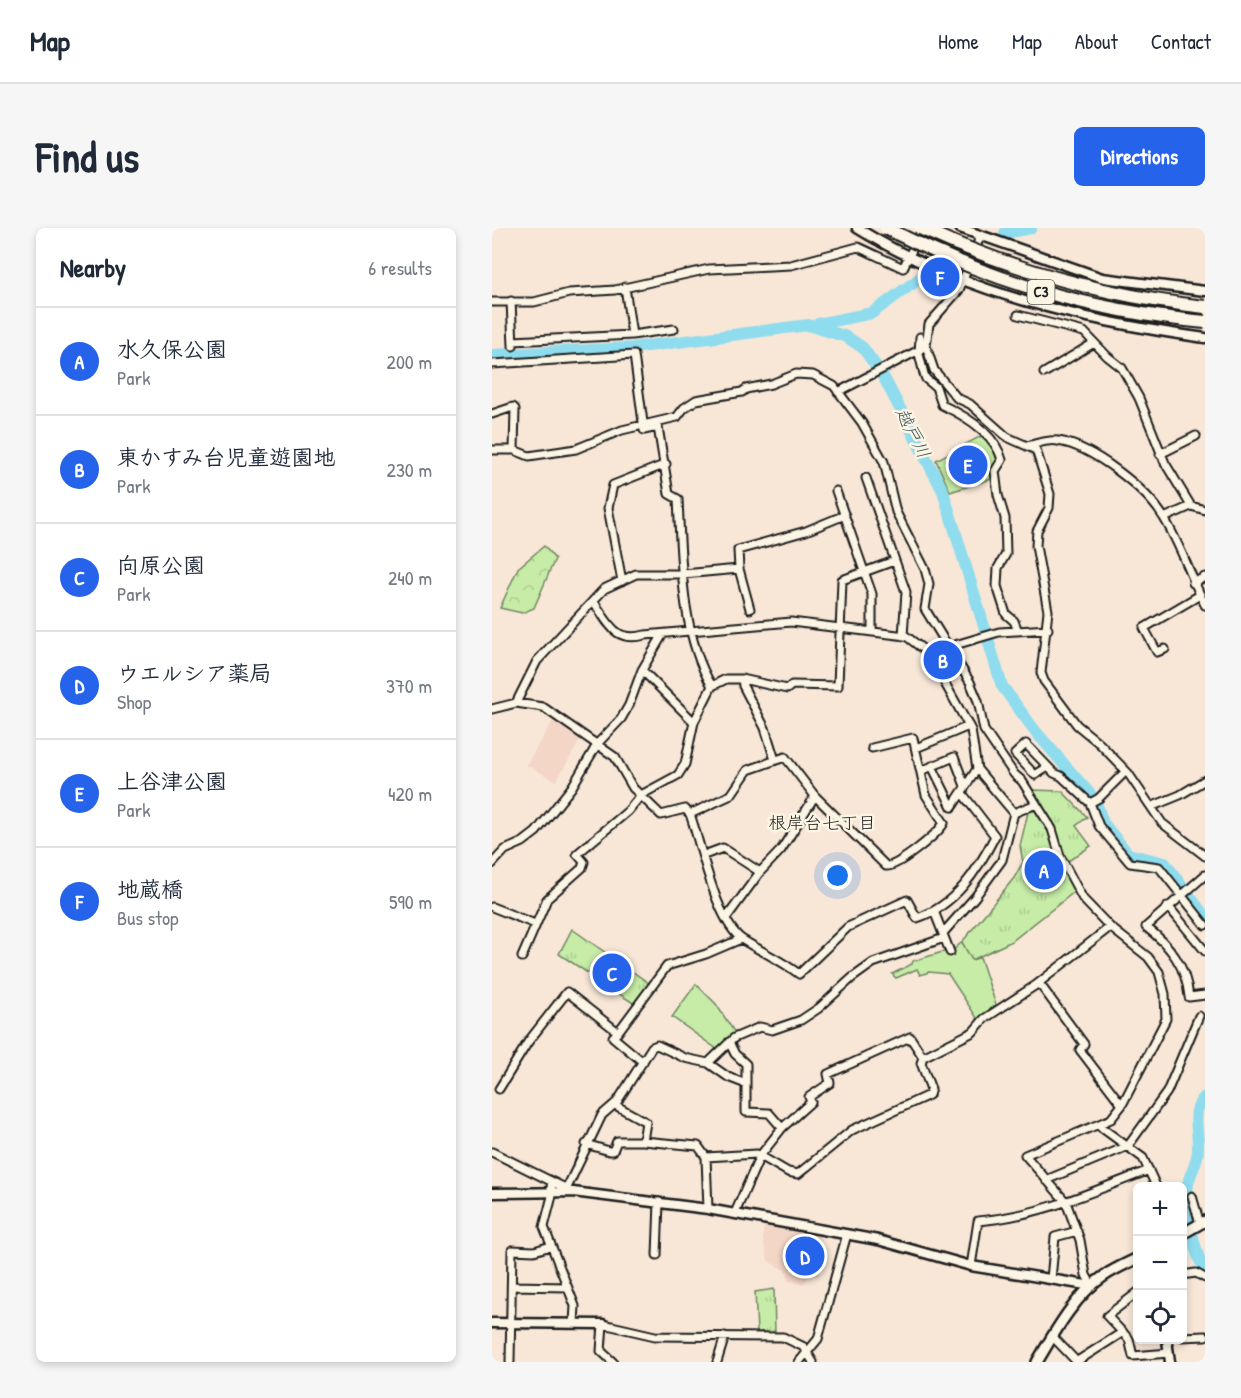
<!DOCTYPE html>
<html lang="en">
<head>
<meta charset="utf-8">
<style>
	body { margin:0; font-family:"Patrick Hand","Klee One",sans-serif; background:#f6f6f7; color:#1f2937 }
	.controls { position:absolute; right:18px; bottom:18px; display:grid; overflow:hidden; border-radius:9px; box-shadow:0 3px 9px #0003 }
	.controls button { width:54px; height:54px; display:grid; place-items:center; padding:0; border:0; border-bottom:2px solid #e0e1e3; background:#fff; color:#1f2937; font:30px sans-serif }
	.you { position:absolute; left:346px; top:648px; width:21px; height:21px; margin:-15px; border:4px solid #fff; border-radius:50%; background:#1a73e8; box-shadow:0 0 0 9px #1a73e833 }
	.badge { display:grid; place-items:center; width:39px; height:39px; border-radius:50%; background:#2563eb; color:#fff; font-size:20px; font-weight:700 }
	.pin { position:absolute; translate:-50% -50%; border:3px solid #fff; box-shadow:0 2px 6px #0006 }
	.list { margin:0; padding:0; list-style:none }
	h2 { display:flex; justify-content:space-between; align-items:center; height:78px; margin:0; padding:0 24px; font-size:26px }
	h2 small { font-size:20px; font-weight:400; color:#747a83 }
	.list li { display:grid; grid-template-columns:39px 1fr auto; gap:18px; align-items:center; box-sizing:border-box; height:108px; padding:0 24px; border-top:2px solid #e0e1e3 }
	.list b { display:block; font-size:22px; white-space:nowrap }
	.list p { margin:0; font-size:20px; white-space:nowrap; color:#747a83 }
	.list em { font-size:20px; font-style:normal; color:#747a83 }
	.icon { flex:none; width:33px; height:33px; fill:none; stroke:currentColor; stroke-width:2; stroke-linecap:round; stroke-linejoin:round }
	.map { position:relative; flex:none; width:713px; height:1134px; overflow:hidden; border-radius:9px }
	header { display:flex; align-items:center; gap:36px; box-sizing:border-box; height:84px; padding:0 30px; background:#fff; border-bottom:2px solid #e0e1e3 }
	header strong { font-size:28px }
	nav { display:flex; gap:33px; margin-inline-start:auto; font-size:21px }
	.intro { display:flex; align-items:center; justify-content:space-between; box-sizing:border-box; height:144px; padding:0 36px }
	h1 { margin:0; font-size:42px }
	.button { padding:15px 27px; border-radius:9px; background:#2563eb; color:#fff; font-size:21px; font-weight:700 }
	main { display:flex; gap:36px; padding:0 36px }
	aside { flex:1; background:#fff; border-radius:9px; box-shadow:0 3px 9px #0003 }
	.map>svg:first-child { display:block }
</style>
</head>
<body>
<header>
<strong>Map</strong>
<nav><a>Home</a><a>Map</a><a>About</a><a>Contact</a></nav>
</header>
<div class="intro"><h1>Find us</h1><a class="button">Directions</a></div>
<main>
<aside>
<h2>Nearby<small>6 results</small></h2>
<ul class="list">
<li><span class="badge">A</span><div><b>水久保公園</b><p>Park</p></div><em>200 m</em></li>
<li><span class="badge">B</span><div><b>東かすみ台児童遊園地</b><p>Park</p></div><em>230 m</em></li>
<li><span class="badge">C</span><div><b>向原公園</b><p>Park</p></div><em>240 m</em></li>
<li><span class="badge">D</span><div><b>ウエルシア薬局</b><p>Shop</p></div><em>370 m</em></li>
<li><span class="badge">E</span><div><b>上谷津公園</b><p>Park</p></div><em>420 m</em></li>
<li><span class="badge">F</span><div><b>地蔵橋</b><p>Bus stop</p></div><em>590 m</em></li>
</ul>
</aside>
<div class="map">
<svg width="713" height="1134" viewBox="0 0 713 1134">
	<defs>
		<pattern id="forest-crowns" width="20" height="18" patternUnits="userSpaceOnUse" patternTransform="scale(1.5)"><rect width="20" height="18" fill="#c6eca7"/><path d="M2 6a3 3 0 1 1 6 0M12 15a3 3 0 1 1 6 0" fill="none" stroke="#aaca8f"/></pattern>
		<pattern id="park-tufts" width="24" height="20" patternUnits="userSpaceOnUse" patternTransform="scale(1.5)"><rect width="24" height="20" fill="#c6eca7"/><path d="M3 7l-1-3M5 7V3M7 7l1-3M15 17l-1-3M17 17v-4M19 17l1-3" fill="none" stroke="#aaca8f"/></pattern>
	</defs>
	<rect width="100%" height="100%" fill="#f8e7d7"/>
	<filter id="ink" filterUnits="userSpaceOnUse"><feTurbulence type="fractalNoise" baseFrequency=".0167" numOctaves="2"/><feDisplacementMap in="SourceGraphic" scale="12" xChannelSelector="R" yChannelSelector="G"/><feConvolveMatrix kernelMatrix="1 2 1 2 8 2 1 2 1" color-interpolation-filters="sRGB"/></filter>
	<g filter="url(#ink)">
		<path fill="#f3d6c6" d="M62,491l28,18 -26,44 -30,-16z
			M272,995l57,11 -2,42 -8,-1 -8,9 -15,-3 -1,-9 -19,-11 -5,-22z"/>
		<path fill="#c6eca7" stroke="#718462" stroke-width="1.5" d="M470,714l10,18 8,-3 17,51 -18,13 -31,-47 -19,-2 -9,3 -3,-6 -21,9 -4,-4 20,-10 1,-3 33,-10 2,4z
			M204,756l20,20 19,29 -18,16 -45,-32z"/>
		<path fill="url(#forest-crowns)" stroke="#718462" stroke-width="1.5" d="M52,318l11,13 -21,49 -12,5 -22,-5 18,-40z"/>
		<path fill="url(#park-tufts)" stroke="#718462" stroke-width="1.5" d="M489,208l14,9 4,16 -4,17 -45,14 -14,-32z
			M540,562l30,1 25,26 -11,9 15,20 -26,17 14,25 -67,53 -40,19 -10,-18 52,-64 9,-16 -3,-16 8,-34 16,-3z
			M80,701l78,55 -14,21 -77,-51z
			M282,1061l1,44 -18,-1 -2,-40z"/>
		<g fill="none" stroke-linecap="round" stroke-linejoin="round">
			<path stroke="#8fdcee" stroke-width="12" d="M513,5l26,-5
				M447,36l33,-16
				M326,96l54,-11 51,-37
				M0,127l140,-7 176,-23 39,12 16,11 20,28 60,115 59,195 34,46 59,68 8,23 25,31 37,9 40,54
				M713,869c-15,14 -6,33 -7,52 0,13 -8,23 -10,35 -3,15 6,75 17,84"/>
			<defs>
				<path id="minor" d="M488,9l-21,53 -30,34 -3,22 8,24 23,28 13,6 37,33 29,13 14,44 -1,14 -12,23 -1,15 12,65 -7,62 3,8 33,44 22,18 29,30 34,50 43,33
					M133,59l7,48
					M19,73l2,45
					M0,74h42l35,-9 46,-3 94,-21 82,-4 67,-18 45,21 20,-40
					M526,87l66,17 23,24 15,12 17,30 26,65 26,43
					M428,109l-1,17 5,20 2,5 10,8 6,18c24,11 53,28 60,55l-7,11 3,24 7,23 1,36 -8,14 -1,18 9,28 8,7 4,10
					M21,113l119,-6 42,-6
					M0,136l142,-9 10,75 14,-3 11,67 9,5c3,58 3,137 34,187
					M552,145l50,-30
					M346,164l83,-43
					M0,186l21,-7 2,2 -1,41
					M535,218c9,-2 21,-7 31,-5 34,5 89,48 106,77 16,26 27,59 41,87
					M0,222h22l15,6 47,-7 46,-19 55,-13 7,-9 12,-8 46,-8 4,-3 25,-5 25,-10 17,1 21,11 28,37 22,39 12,50 29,57 4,15 -4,25 45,73 8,19 6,29 30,44 8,7 30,48 8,27 23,43 27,28 38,30 11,15 6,22 1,25 -44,86 -11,14 -86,36 41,47 14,38 6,35 6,11
					M668,226l36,-18
					M374,250l40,114 -3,44
					M344,263l36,103v38
					M672,290l27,-12 14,4
					M130,353l-14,-73 5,-23 53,-21
					M701,355l12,-6
					M102,374c15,22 21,41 51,33l146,-13 115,14 22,17 43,77 6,39 37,44
					M258,381l-11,-40 -1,-19 68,-19 39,-16
					M673,421l-8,3 -13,-24 56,-33
					M436,425l71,-21 49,-3
					M150,442l52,52
					M250,451l1,7 22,42 10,32
					M24,475l21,-42 67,-72 32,-15h47l56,-5
					M0,481l24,-6 27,4 72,50 18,31 28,27 24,-6 5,5c11,31 26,108 53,126 19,12 38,20 56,34l49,-47 59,-27 10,18c38,-12 61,-48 78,-82l-33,-43
					M424,520l53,-22
					M440,538l20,41 25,-38
					M556,539l-13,8 -20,-21 11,-10 28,29 7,3 29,27 9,23 31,37 29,4 46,58
					M429,543l33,-14 11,29
					M323,568l71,70c10,2 52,-32 58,-43l-18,-28 -13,-57 -41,10
					M598,575l9,-5 27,-27
					M661,578l27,-11 25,-15
					M198,586l41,-19 17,-25 37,-13 30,39 -34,54 -21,22 -33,45
					M212,627l19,-7 37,24
					M0,636l13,-14 18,-8 13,-10 36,-45 26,-44 23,-24 8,-14 13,-35 21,-36
					M713,647l-59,52c24,18 40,39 43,70l16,-2
					M676,678l37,45
					M0,679l43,17
					M442,683l16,41
					M451,705l32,-36 27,-37 12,-47 22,-9
					M30,729l25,-58 35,-31 2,-6 -7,-8 51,-43 13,-16 37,-20 7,-11 9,-42 18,-36 14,-7h16l45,10 5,-4 46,1 4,-106 52,-19
					M547,755l45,61 -4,6 42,55
					M126,804l49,-66 39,-12 35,-15
					M237,814l6,12 11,10v48l23,1 13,15
					M216,835l20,14 18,7
					M7,861l29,-47 39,-50 51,40 -5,5 30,25
					M123,877l31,17 -3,19 55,5 8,11 2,52
					M606,897l45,33 13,28
					M94,916l23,7h4l4,-10h26
					M0,924l73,36
					M214,929l51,-3 31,18 10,2 54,-44 77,-35 2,-6 -10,-26 2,-6 50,-25 11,-13 52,-34 74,-58
					M554,952l82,-34 39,-54 32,-76
					M59,953l1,15 -8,31 31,79 -1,17
					M73,964l37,-77 15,-13 35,-55 5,-2 28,13 23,5 26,-25 26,-11 12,3 29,-10 18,-12 33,-30 21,-15 71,-25
					M700,968l8,28
					M243,985l25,-57 22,-28 29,-26 -2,-5 21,-14 -2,-9 82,-37 13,20
					M165,1027l2,-53
					M479,1038l7,-45c61,-5 114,-29 171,-51
					M690,1047l14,-2 9,5
					M559,1051l4,-42 22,-6
					M20,1058l55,1
					M646,1064l-31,24 22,23 4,17 36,-3
					M560,1108l25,26
					M690,1109l23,-1
					M18,1134l2,-112 22,1 17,-5
					M121,1134l-12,-11 2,-27 52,12 128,1 21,10 9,15
					M225,1134l8,-26
					M307,1134l19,-23 29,-105
					M584,1134l47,-30"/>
				<path id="tertiary" d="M365,0c105,65 227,93 348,110
					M468,0l142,50 103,13
					M0,965l81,-1 135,17 170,31 93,26 121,20
					M0,1095l111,1
					M675,1112l3,22"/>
				<path id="secondary" d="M690,1006l23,-13
					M545,1134c18,-30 37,-66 67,-86 10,-7 22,-12 34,-18"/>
			</defs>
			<use href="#minor" stroke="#1c1c1c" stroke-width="11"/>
			<use href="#tertiary" stroke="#1c1c1c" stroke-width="13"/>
			<use href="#secondary" stroke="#1c1c1c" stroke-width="14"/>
			<use href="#minor" stroke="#fcf5e5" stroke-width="7"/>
			<use href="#tertiary" stroke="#fcf5e5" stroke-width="8"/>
			<use href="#secondary" stroke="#fcf5e5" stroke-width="9"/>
			<defs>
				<path id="motorway-bridge" d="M394,0c104,53 203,83 319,94
					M428,0c92,42 185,68 285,79"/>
			</defs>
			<use href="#motorway-bridge" stroke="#1c1c1c" stroke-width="16" stroke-linecap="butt"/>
			<use href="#motorway-bridge" stroke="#fcf5e5" stroke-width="12"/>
		</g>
	</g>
	<g text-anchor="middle" stroke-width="5" stroke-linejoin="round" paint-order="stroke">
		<rect fill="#fcf5e5" stroke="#5f5d58" stroke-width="1.5" x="535.5" y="52" width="27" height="24" rx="4.5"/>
		<g font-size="15" font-weight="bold" fill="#1c1c1c">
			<text x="549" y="69">C3</text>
		</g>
		<g font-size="18" font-style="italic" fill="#3e565b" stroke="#fcf5e5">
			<text transform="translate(421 205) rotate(63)" y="6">越戸川</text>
		</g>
		<g font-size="18" fill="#1c1c1c" stroke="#fcf5e5">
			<text x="330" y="601">根岸台七丁目</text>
		</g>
	</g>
</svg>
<div class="controls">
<button>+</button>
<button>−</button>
<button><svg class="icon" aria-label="locate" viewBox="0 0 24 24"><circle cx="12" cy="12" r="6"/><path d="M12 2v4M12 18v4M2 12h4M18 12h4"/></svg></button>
</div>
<div class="you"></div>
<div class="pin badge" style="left:552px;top:642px">A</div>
<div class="pin badge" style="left:451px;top:432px">B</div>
<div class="pin badge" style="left:120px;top:745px">C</div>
<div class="pin badge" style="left:313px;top:1028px">D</div>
<div class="pin badge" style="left:476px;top:237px">E</div>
<div class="pin badge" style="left:448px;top:49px">F</div>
</div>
</main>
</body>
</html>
